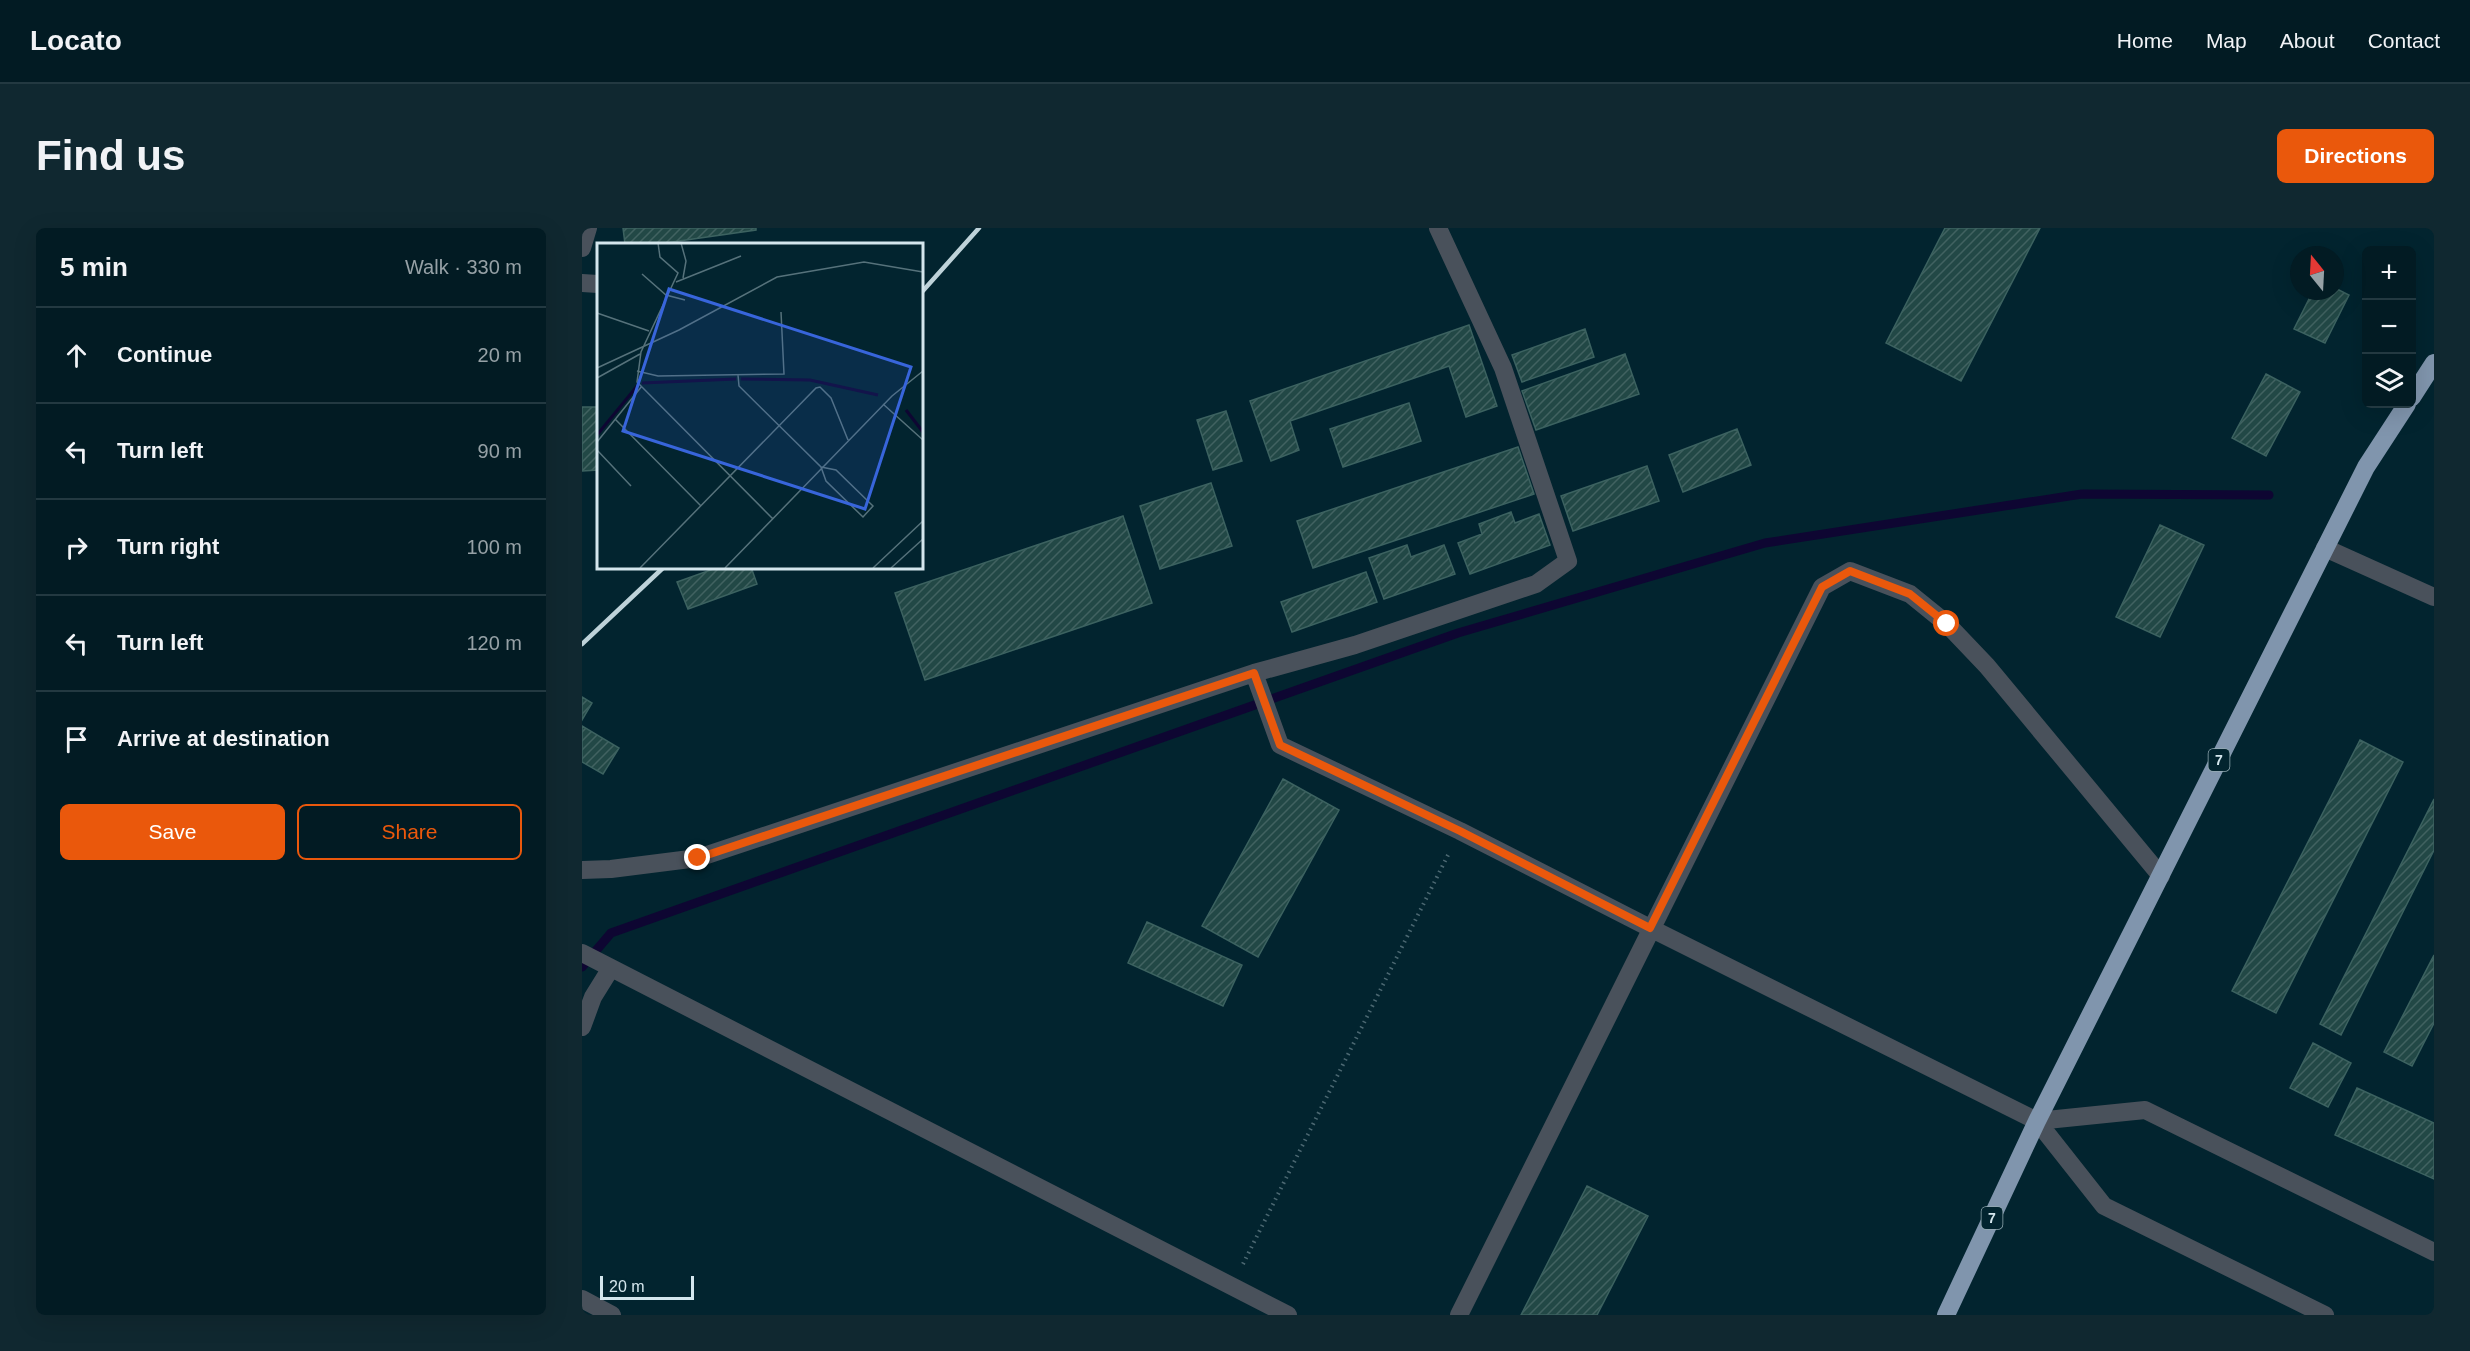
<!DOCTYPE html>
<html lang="en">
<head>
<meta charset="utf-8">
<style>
	body { margin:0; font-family:Arial,sans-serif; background:#102830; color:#f1f3f6 }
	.controls { position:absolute; right:18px; top:18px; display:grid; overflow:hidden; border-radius:9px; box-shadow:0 6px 24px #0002 }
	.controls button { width:54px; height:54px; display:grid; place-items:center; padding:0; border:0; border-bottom:2px solid #233941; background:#021b23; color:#f1f3f6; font:30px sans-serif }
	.compass { position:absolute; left:1708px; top:18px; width:54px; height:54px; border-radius:50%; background:#021b23; box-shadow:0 6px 24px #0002; rotate:342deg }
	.scale { position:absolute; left:18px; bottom:15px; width:94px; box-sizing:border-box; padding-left:6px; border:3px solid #d4e6ed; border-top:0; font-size:16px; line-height:21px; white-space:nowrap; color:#d4e6ed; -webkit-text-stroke:4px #02242f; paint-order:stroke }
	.stop { position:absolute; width:18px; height:18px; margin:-14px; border:4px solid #ea580c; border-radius:50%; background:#fff }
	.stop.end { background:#ea580c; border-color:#fff; box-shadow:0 2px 6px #0008 }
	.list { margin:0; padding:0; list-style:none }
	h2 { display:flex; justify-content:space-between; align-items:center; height:78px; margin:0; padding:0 24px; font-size:26px }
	h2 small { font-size:20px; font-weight:400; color:#96a1a6 }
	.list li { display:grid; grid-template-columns:39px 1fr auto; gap:18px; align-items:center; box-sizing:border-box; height:96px; padding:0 24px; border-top:2px solid #233941 }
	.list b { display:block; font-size:22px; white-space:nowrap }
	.list em { font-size:20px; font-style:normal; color:#96a1a6 }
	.actions { display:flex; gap:12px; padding:18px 24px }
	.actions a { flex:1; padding:14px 0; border:2px solid #ea580c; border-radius:9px; text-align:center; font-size:21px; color:#ea580c }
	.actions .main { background:#ea580c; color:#fff }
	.icon { flex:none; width:33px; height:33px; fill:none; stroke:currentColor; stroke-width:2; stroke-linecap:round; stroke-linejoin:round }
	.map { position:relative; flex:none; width:1852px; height:1087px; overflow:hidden; border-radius:9px }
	header { display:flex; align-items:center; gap:36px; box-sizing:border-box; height:84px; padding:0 30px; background:#021b23; border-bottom:2px solid #233941 }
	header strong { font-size:28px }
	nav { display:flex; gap:33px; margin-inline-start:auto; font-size:21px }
	.intro { display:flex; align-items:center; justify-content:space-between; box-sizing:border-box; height:144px; padding:0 36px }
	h1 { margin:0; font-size:42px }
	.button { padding:15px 27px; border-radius:9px; background:#ea580c; color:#fff; font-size:21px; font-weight:700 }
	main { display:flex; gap:36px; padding:0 36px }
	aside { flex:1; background:#021b23; border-radius:9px; box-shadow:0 6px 24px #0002 }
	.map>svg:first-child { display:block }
</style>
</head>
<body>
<header>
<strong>Locato</strong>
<nav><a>Home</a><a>Map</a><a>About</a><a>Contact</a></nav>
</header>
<div class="intro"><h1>Find us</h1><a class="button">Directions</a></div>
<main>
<aside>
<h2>5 min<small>Walk · 330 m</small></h2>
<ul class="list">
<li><svg class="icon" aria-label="ahead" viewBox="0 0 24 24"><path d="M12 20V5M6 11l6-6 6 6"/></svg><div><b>Continue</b></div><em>20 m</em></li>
<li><svg class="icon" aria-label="left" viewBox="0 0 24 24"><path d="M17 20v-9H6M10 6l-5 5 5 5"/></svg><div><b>Turn left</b></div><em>90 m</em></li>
<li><svg class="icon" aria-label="right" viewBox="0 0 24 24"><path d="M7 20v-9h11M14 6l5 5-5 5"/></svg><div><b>Turn right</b></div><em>100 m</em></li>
<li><svg class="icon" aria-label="left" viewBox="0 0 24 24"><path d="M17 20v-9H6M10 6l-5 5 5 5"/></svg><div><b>Turn left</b></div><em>120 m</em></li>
<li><svg class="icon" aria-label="arrive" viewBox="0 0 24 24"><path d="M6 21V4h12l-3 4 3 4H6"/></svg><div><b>Arrive at destination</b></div></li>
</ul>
<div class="actions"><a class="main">Save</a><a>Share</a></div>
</aside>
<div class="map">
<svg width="1852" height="1087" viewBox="0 0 1852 1087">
	<defs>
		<pattern id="building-hatch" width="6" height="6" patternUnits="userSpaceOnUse" patternTransform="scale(1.5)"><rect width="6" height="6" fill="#224846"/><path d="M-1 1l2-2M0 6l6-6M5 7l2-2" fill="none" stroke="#416261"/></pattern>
	</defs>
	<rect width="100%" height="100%" fill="#02242f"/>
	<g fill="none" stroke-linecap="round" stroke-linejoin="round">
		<path stroke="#0e0632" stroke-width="9" d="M0,739l29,-34 847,-300 307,-90 317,-49 187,1"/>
	</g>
	<path fill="url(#building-hatch)" stroke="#3c6260" stroke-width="1.5" d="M41,0h133v2l-98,14h-33z
		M1363,0h95l-79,153 -75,-38z
		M1753,60l14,7 -24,48 -31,-14 19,-38h22z
		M887,97l28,81 -31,11 -17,-51 -159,55 9,29 -28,11 -21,-60z
		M1003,101l9,28 -72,25 -10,-27z
		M1043,126l14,40 -103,36 -14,-39z
		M1684,146l34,18 -34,64 -34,-18z
		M827,175l12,38 -78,26 -13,-38z
		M0,179h16v63l-16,1z
		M644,183l16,50 -29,9 -16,-50z
		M1155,201l14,36 -68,27 -14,-37z
		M936,219l16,47 -221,74 -16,-47z
		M1065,238l12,35 -86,30 -12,-35z
		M629,255l21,63 -72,23 -20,-63z
		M929,284l4,11 24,-9 11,31 -80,29 -12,-31 24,-9 -3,-10z
		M541,288l29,87 -227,77 -30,-87z
		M1578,297l44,20 -44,92 -44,-20z
		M825,317l4,12 33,-12 11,29 -71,25 -15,-41z
		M137,339h32l6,17 -69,25 -11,-27z
		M784,344l11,30 -85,30 -11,-30z
		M0,469l10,6 -10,17z
		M0,498l37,22 -16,26 -21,-12z
		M1778,512l43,22 -127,251 -44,-22z
		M701,551l56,31 -81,147 -56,-31z
		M1852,571v51l-93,185 -21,-11z
		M565,694l95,43 -19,41 -95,-43z
		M1852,727v68l-22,43 -28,-14z
		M1731,815l38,20 -23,44 -38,-19z
		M1775,860l77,35v56l-99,-44z
		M1005,958l61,30 -51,99h-76z"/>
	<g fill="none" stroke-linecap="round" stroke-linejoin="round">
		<path stroke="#4c6872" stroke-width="4" stroke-dasharray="1.5 4.5" stroke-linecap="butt" d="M661,1036l206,-411"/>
		<path stroke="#49515b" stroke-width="18" d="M0,20l6,-20
			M0,55l16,1
			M1743,320l109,49
			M672,445l26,72 180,86 190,97 387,193 67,85 221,109
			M0,642l29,-1 87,-11 556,-185 101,-28 181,-61 32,-23 -65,-193 -65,-140
			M0,725l706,362
			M0,799l11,-30 18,-29
			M1455,893l108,-11 289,142
			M0,1071l30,16
			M877,1087l363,-728 28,-16 60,23 37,30 40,42 174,210"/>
		<path stroke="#8095ad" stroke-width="18" d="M1830,169l22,-34
			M1364,1087l91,-194 329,-654 41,-63"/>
		<path stroke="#bed2d9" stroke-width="4.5" d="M339,65l58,-65
			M0,416l82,-77"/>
	</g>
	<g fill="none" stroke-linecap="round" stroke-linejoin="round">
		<path stroke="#ea580c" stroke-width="8" d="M116,630l556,-185 26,72 180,86 190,97 172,-341 28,-16 60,23 37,30"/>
	</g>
	<g text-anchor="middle" stroke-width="5" stroke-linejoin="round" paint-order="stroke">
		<g fill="#02242f" stroke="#95acb4" stroke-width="1.5">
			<rect x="1626.5" y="521" width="21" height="22" rx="4.5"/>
			<rect x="1399.5" y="979" width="21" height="22" rx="4.5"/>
		</g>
		<g font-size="14" font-weight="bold" fill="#d4e6ed">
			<text x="1637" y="537">7</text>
			<text x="1410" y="995">7</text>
		</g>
	</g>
	<g transform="translate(15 15)">
		<rect width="326" height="326" fill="#02242f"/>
		<path fill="none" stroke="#0e0632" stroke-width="3" d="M144,136l69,1 68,15M45,140l94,-4M309,167l17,22M0,192l41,-50"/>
		<path fill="none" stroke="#56727b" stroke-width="1.5" d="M61,0l2,14 18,16 -37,79 -4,30 136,137M84,0l5,18 -3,17M45,31l24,21 19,5M79,39l65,-26M0,70l52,18M0,125l82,-38 98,-53 87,-15 59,10M40,128l21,5 126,-2 -3,-62M141,132l1,11 82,81 5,14 37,36 10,-11 -37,-36 -15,-3M0,135l43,-24M286,161l40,36M18,176l86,87M0,199l45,-56M0,207l34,36M43,325l176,-180 4,-1 11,11 17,42M128,325l167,-172 31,-25M276,325l50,-47M294,325l32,-29"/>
		<path fill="#3865db" fill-opacity="0.15" stroke="#3865db" stroke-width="3" d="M72,46l242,78 -46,142 -242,-78z"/>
		<rect width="326" height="326" fill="none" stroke="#d4e6ed" stroke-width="3"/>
	</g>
</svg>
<div class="controls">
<button>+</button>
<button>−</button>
<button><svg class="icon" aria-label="layers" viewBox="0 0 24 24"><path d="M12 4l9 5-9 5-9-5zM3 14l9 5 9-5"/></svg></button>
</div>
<svg class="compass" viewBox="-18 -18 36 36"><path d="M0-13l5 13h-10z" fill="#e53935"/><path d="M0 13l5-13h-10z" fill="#96a1a6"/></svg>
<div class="scale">20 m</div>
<div class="stop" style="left:1365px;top:396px"></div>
<div class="stop end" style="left:116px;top:630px"></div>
</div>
</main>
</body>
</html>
